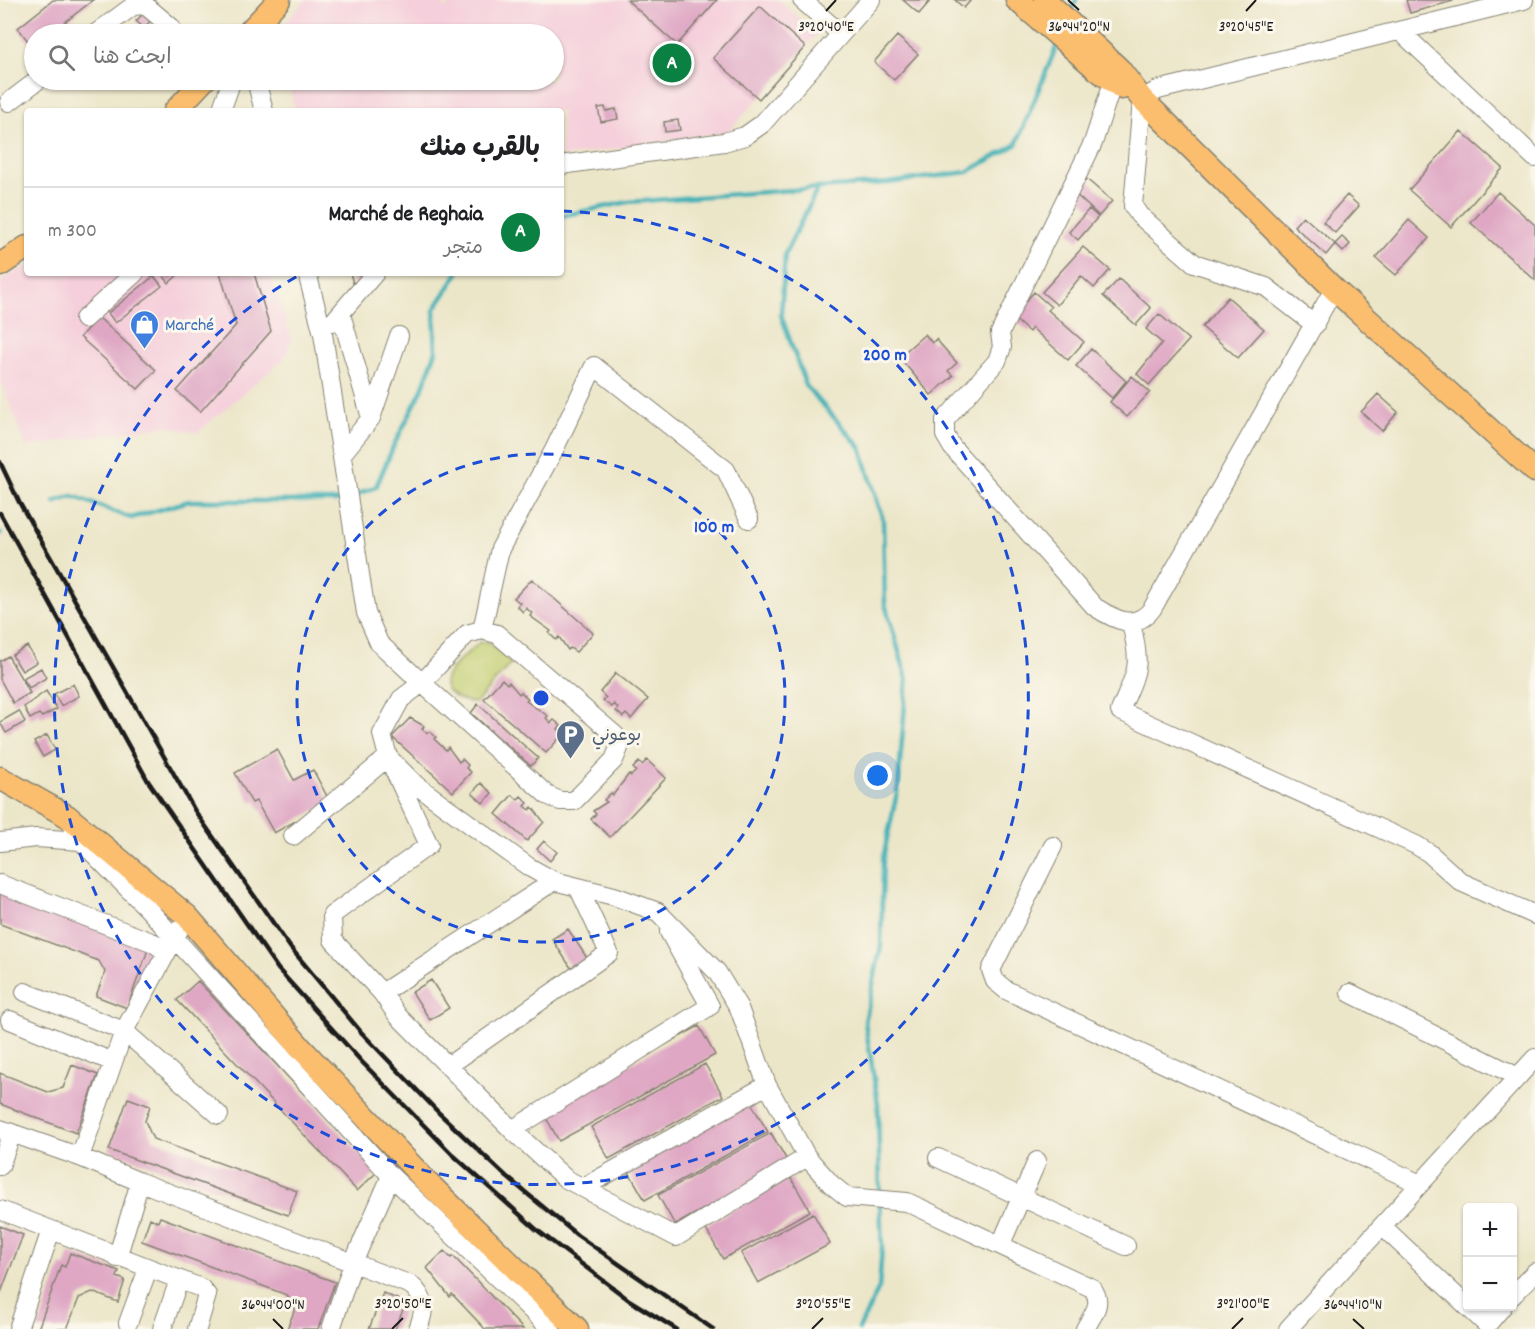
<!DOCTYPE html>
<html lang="ar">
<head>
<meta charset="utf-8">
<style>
	body { margin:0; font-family:Dekko,"Playpen Sans Arabic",sans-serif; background:#f6f6f6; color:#202124; direction:rtl }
	.controls { position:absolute; right:18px; bottom:18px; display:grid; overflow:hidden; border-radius:6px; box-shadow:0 2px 4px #0004 }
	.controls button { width:54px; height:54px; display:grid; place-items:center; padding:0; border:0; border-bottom:2px solid #e0e0e0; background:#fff; color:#202124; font:30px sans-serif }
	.you { position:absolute; left:878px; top:776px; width:21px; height:21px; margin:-15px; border:4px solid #fff; border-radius:50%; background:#1a73e8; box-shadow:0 0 0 9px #1a73e833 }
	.badge { display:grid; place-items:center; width:39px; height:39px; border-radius:50%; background:#0b8043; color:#fff; font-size:20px; font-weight:700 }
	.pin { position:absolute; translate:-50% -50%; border:3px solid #fff; box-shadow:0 2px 6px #0006 }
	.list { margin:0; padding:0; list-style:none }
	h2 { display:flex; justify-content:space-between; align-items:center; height:78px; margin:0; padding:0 24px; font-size:26px }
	h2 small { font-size:20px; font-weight:400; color:#757577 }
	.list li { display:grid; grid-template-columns:39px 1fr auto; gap:18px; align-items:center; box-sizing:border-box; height:90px; padding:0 24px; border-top:2px solid #e0e0e0 }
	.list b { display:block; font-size:22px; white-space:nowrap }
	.list p { margin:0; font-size:20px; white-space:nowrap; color:#757577 }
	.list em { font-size:20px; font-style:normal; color:#757577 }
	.icon { flex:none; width:33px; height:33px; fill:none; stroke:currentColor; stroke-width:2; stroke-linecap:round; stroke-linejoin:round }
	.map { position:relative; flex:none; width:1535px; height:1329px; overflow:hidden; direction:ltr }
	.search { position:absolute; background:#fff; box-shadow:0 2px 4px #0004; left:24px; top:24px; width:540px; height:66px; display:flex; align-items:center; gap:15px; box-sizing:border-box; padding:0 21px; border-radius:33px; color:#757577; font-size:22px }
	.panel { position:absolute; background:#fff; box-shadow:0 2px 4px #0004; left:24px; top:108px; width:540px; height:168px; border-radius:6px; direction:rtl }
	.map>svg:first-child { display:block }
</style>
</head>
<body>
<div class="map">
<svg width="1535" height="1329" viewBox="0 0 1535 1329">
	<rect width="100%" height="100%" fill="#fbf7ec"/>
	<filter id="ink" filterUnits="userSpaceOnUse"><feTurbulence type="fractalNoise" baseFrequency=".0167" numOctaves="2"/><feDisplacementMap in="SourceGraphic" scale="12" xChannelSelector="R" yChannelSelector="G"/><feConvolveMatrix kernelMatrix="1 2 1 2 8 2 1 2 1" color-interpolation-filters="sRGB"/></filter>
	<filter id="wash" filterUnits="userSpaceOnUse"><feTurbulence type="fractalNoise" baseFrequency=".008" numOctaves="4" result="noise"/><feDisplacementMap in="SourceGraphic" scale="24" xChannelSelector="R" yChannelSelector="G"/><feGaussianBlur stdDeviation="1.35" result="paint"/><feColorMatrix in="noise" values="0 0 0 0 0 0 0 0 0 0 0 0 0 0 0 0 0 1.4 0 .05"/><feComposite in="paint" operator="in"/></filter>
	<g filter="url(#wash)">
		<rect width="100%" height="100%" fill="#ece6c9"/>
		<path fill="#f5cfdb" d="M305,0h132l9,8 7,-8h326l38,34 -88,97 -168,26v-46h-266l-8,-31h267v-46h-278z
			M27,265v8h243l22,67 -8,19 -87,74 -32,-7 -139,21 -26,-69v-96z"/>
		<path fill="#c2ce70" stroke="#6f7546" stroke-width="1.5" d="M480,642h9l22,21 -35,40c-12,-1 -38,-9 -29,-27 5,-12 23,-24 33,-34z"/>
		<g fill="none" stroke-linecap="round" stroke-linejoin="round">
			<path stroke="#40b1b7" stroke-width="4.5" d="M1069,15l7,-15
				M818,188l-33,66 -4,61 25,71 55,62 22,72 2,84 22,75 -9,109 -15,70 -2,88 -16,76 13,82 2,92
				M561,216l67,-14 260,-19 79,-11 49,-27 41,-100
				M351,497l25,-10 18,-42 27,-53 15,-41 -2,-41 24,-37
				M55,502l18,-6 58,22 58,-17h146l8,-2
				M0,534l1,-1
				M859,1329l20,-41 3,-41 -2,-43"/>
		</g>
		<g id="blocks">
			<path fill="#dfa7c4" d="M53,0h40l-43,34h-16v15l-16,-21z
				M627,0h90l-40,45z
				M903,0h28l-12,14z
				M955,0h16l-7,8z
				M1406,0h47v1l-43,12z
				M760,6l45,41 -46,52 -46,-41z
				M146,11l7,7 -9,10 -8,-7z
				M897,36l21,18 -24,26 -20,-18z
				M605,107l1,4 10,-2 2,10 -17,3 -3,-14z
				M678,120l2,10 -15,2 -1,-10z
				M1461,131l42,37 -52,59 -42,-37z
				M1083,176l29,25 -13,15 -28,-26z
				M1498,192l37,33v55l-64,-57z
				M1347,195l12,11 -24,27 -12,-11z
				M1089,209l9,8 -20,23 -9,-8z
				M1303,216l32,28 -9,11 -32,-29z
				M1409,220l20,18 -33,37 -20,-17z
				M1342,237l8,7 -7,8 -8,-8z
				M1083,247l27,23 -16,18 -13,-12 -24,29 -15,-13z
				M161,273h19l-11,10z
				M220,273h34l17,58 -71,81 -23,-21 59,-66z
				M350,273h9l3,8 -9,2z
				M154,276l8,10 -47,37 -7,-10z
				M1119,279l32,29 -15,17 -33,-29z
				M1034,292l17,15 -3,3 36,32 -16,18 -36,-32 -3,4 -17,-15z
				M1228,297l36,32 -26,29 -36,-31z
				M1159,314l30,26 -40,45 -12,-11 25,-31 -16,-14z
				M98,317l58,53 -18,19 -58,-52z
				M925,334l7,9 4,-4 21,24 -9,8 5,5 -22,19 -32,-38z
				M1091,349l35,32 -14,17 -36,-32z
				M1132,376l18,16 -23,25 -17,-15z
				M1378,394l20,18 -16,19 -21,-19z
				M532,579l61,54 -17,19 -6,-4 -2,2 -9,-13 -3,3 -7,-7 2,-2 -21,-15 2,-3 -6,-5 -3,4 -6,-6 3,-3 -6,-5z
				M27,646l10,16 -15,9 -10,-16z
				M8,656l22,37 -17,10 -13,-24v-18z
				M41,668l5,10 -17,10 -6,-10z
				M616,673l32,26 -17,20 -5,-5 -3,3 -7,-6 2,-3 -4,-4 -2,3 -9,-6 3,-3 -6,-6z
				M502,679l5,5 2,-2 10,12 2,-2 7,7 -2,2 22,15 -2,2 5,5 3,-3 7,6 -3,3 5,5 -17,19 -62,-54z
				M73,684l6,12 -18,10 -7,-12z
				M46,691l11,18 -15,8 -3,-3 -9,5 -6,-12z
				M478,704l60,54 -7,8 -60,-53z
				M19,711l6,11 -19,11 -6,-11z
				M410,718l14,8 -2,3 5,4 2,-2 7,6 -2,2 12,11 2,-3 11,15 3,-3 6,6 -2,3 5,4 -18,20 -61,-55z
				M47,735l8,15 -12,7 -9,-15z
				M277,749l17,31 19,-10 17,32 -56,31 -18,-32 -4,2 -17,-30z
				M647,760l19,18 -56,59 -19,-18 5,-5 -3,-3 14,-9 -3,-2 7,-7 2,2 16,-21 2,2 5,-5 -3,-3 6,-6 3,3z
				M481,783l11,10 -9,10 -11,-10z
				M512,795l6,4 3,-3 7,7 -3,3 5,4 2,-3 12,15 -17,19 -31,-27z
				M544,841l13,11 -7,9 -13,-12z
				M0,887l150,57 -23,64 -31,-12 9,-24 -6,-11 -99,-37z
				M568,929l21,32 -16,10 -21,-32z
				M431,980l18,28 -19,12 -18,-28z
				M198,981l179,191 -20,19 -180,-191z
				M699,1026l16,29 -156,86 -16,-29z
				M705,1064l18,32 -114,63 -18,-32z
				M72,1065l26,10 -22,58 -76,-29v-31l48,19 15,-4z
				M128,1098l22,8 -5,15 8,18 144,52 -9,24 -179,-65z
				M750,1101l18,31 -123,68 -18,-31z
				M771,1133l17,29 -113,63 -17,-30z
				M791,1178l19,33 -87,48 -19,-33z
				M813,1213l17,31 -72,39 -17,-30z
				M160,1217l175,65 -17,47h-31l8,-20 -8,-14 -145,-54 8,-23 8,4z
				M0,1226l23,9 -23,60z
				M444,1251l7,7 2,-2 70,73h-38l-33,-35 -2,3 -23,-29z
				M70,1253l49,18 -2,6 8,3 -7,22 -26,-10 -13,6 -12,31h-29l23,-64 4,2z
				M383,1293l23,10 -11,26h-26z"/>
		</g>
	</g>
	<g filter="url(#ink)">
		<use href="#blocks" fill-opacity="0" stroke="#848172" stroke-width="1.5"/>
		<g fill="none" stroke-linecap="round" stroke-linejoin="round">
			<defs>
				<path id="minor" d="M802,0l39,34
					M1400,31l135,127
					M95,34l38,-28 12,-1 26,22
					M256,80l8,31
					M1113,82l-20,61 -93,190 2,14 -5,14 -52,59v15l7,12 143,160c20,13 40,24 57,2l182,-320
					M9,102l29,-22
					M221,111l11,-31
					M561,165l163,-23 21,-6 17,-12 109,-124
					M307,273l16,61 43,279 13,30 43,40 -21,16 -19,35 6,23 28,28 113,82 25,14 60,15 44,16 59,60 22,36 28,77 40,72 24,27 16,13 60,5 185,86c12,15 1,26 -7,41
					M341,314l30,104
					M84,319l51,-46
					M333,322l42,-49
					M1315,325l-49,-38 -72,-24 -55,-48 -6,-9 9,-107 16,-9 366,-90
					M342,454l29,-36 28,-82
					M1131,623c11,45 6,47 -11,88l296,134 13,8 32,29 74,33
					M482,630l15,4 118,101 4,13 -5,12 -40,41h-14l-13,-6 -125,-112 45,-49z
					M482,630l18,-81 54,-99 40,-84 132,104 23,49
					M73,828l8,13 68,69 242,266 160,153
					M293,836l95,-79 41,88 -97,70 1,25 49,53 16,23 114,114 54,49 110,58 131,-80
					M0,842l36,-4 45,3
					M1053,846l-62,124 4,11 11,9 414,194
					M0,884l154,59 12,9
					M25,992l99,39 95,84
					M382,993l172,-112
					M1350,993l168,84
					M10,1020l103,42
					M448,1066l161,-113 -31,-66
					M0,1129l80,28 60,25 271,103c16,14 14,25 7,44
					M512,1130l198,-124 -41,-74
					M80,1157l44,-126 55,-101
					M938,1158l188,88
					M0,1166l12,-33
					M584,1187l183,-102
					M0,1210l201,78 6,7 -10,34
					M1382,1226l105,99 16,-19
					M1001,1244l36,-83
					M117,1258l23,-76
					M1512,1296l23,-24
					M128,1323l20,-54
					M18,1329l33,-99
					M162,1329l17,-49
					M331,1329l22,-66 38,-87
					M1288,1329l247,-271"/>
				<path id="major" d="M1017,0l81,70 24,18
					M1045,0l74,69 23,30 192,190 201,182
					M247,34l32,-34
					M175,111l29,-31
					M0,265l27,-18
					M0,778l67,38 120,100 113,131 126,134 151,148"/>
			</defs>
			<use href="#minor" stroke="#848172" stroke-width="20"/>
			<use href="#major" stroke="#848172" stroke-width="25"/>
			<use href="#minor" stroke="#fff" stroke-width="18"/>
			<use href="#major" stroke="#fbbe6e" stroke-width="22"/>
			<path stroke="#1c1c1c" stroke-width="4.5" d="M0,462l19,40 176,309 95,136 71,85 78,81 68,64 70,58 136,94
				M0,513l148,268 130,188 84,93 90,92 85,76 92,70 47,29"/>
		</g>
	</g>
	<path fill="none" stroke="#1c1c1c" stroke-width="2" d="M1068,0l11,10M826,11l10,-11M1246,11l10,-11M273,1319l10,10M1353,1319l11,10M392,1329l11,-11M812,1329l11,-11M1232,1329l11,-11"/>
	<g fill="none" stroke="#1d4ed8" stroke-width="3" stroke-dasharray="10 8">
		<circle cx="541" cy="698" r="244"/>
		<path d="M562 211A487 487 0 1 1 301 274"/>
	</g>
	<defs>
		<symbol id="shop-pin" viewBox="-11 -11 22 30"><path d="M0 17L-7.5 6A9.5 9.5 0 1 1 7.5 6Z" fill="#3f7fe0" stroke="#fbf7ec"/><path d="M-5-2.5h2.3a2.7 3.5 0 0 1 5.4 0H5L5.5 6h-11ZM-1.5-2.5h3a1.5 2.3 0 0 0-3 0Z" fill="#fff"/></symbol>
		<symbol id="parking-pin" viewBox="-11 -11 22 30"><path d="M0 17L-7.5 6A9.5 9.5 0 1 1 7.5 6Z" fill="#5c6f8a" stroke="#fbf7ec"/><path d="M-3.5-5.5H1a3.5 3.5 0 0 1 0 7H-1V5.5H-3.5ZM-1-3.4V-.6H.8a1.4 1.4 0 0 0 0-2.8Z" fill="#fff"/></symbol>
	</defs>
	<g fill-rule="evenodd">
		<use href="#shop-pin" x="128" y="308" width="33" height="45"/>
		<use href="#parking-pin" x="554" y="718" width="33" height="45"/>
	</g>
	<g text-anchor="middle" stroke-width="6" stroke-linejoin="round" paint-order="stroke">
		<g font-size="18" fill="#366cbe" stroke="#fbf7ec" text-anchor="start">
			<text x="165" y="330">Marché</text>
		</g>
		<g font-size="18" fill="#4e5e75" stroke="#fbf7ec" text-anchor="start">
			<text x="592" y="740">بوعوني</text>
		</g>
	</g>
	<g font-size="15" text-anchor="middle" fill="#1c1c1c" stroke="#fbf7ec" stroke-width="6" stroke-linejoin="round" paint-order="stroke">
		<text x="1079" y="31">36°44'20"N</text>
		<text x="826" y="31">3°20'40"E</text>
		<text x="1246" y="31">3°20'45"E</text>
		<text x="403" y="1308">3°20'50"E</text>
		<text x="823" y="1308">3°20'55"E</text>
		<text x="1243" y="1308">3°21'00"E</text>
		<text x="273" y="1309">36°44'00"N</text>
		<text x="1353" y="1309">36°44'10"N</text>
	</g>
	<circle cx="541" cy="698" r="9" fill="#1d4ed8" stroke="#fbf7ec" stroke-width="3"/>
	<g font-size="18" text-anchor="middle" font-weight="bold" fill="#1d4ed8" stroke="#fbf7ec" stroke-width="6" stroke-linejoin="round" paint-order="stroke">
		<text x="885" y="360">200 m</text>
		<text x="714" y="532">100 m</text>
	</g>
</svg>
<div class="controls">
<button>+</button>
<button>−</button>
</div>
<div class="you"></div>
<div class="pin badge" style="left:672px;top:63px">A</div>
<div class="search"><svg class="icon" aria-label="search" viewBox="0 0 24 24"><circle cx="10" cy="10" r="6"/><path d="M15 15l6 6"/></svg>ابحث هنا</div>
<section class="panel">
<h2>بالقرب منك<small></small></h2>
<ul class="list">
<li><span class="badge">A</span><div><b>Marché de Reghaia</b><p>متجر</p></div><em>300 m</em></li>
</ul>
</section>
</div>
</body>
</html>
